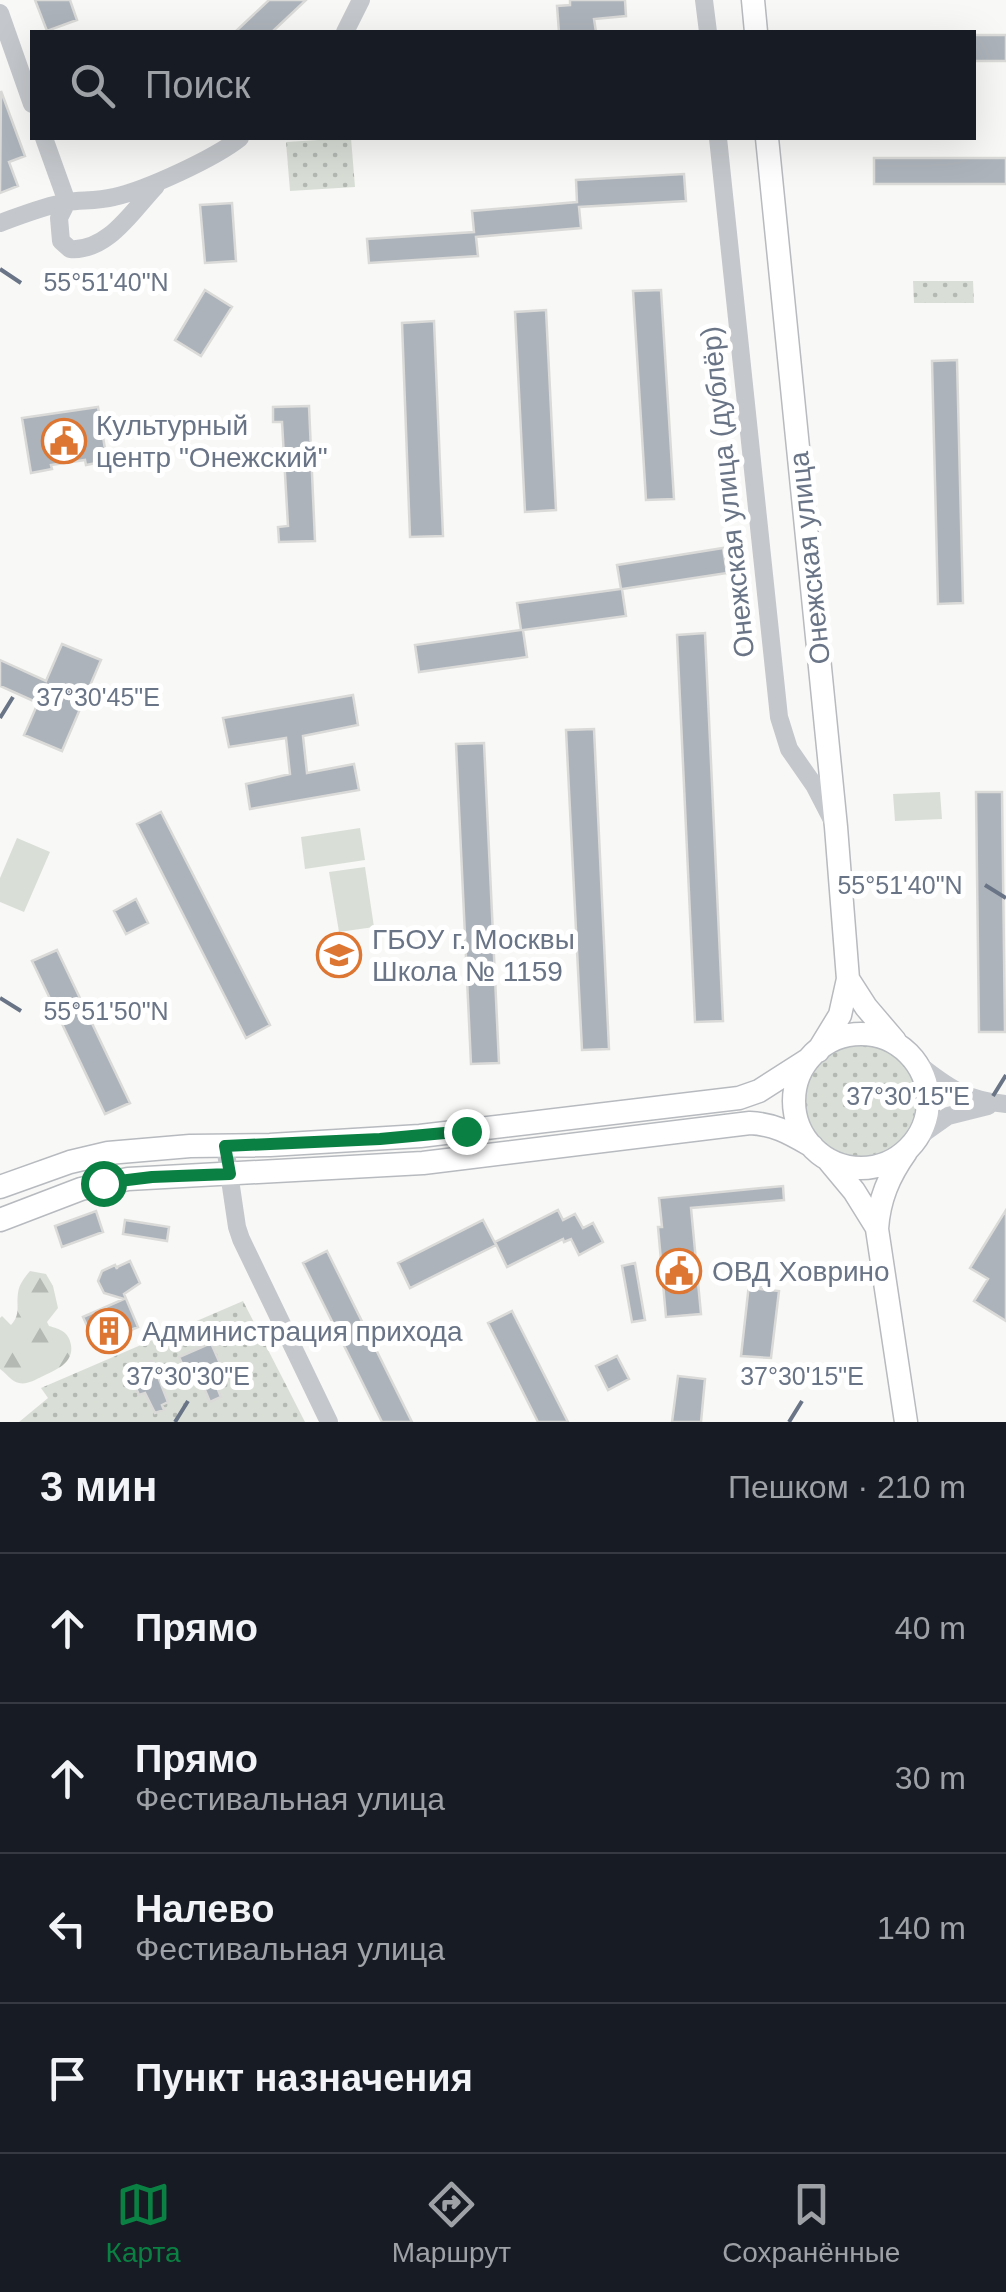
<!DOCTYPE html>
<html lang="ru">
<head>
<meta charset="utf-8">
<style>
	body { margin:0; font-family:Helvetica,sans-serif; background:#20242c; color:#f1f3f6 }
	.stop { position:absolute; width:30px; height:30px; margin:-22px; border:8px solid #0b8043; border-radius:50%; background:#fff }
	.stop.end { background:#0b8043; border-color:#fff; box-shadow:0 2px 10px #0008 }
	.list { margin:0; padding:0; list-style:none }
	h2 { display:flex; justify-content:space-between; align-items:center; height:130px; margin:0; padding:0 40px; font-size:42px }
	h2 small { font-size:32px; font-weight:400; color:#9ea1a6 }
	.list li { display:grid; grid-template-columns:65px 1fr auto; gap:30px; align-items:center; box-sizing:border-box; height:150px; padding:0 40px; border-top:2px solid #363941 }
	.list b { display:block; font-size:38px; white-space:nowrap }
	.list p { margin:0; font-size:32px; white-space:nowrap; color:#9ea1a6 }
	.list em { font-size:32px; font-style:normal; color:#9ea1a6 }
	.icon { flex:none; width:55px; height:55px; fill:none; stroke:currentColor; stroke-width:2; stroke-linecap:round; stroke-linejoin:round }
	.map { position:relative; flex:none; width:1006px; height:1422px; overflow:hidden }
	.search { position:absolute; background:#171b24; box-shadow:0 10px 40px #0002; left:30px; right:30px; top:30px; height:110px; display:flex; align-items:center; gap:25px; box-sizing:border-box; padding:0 35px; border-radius:0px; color:#9ea1a6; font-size:38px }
	.sheet { height:730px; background:#171b24 }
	nav { display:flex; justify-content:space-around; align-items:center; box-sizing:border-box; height:140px; border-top:2px solid #363941; background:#171b24; font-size:28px; color:#9ea1a6 }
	nav a { display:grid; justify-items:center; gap:5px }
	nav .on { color:#0b8043 }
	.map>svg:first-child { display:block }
</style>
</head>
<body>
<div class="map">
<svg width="1006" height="1422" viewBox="0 0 1006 1422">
	<defs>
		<pattern id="grass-dots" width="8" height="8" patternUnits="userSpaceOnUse" patternTransform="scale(2.5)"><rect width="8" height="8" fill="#d9dfd7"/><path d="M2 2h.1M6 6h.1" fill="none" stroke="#b4b9b4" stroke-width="1.8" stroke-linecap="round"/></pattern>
		<pattern id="forest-firs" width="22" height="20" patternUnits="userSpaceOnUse" patternTransform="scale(2.5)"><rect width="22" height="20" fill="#d9dfd7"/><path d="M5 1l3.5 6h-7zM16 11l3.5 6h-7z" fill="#b4b9b4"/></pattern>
	</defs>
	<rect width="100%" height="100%" fill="#f8f8f6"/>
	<path fill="url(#grass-dots)" d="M351,138l4,49 -65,4 -4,-49z
		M913,281h60l1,22h-60z
		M804 1100a56 56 0 1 1 112 0a56 56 0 1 1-112 0Z
		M243,1301l62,121h-286l29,-24 -7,-10z"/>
	<path fill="url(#forest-firs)" d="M30,1271l16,3 7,12 5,22 -11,14 2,4c11,3 20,6 22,19 3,18 -15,25 -30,32 -6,3 -15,8 -22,6 -7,-1 -13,-10 -19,-14v-51l2,-2 9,9c10,-11 5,-18 7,-32 1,-9 7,-16 12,-22z"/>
	<path fill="#d9dfd7" d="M940,792l2,27 -47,2 -2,-27z
		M360,828l5,32 -60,9 -4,-32z
		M17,838l33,14 -26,60 -24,-10v-24z
		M365,867l9,60 -35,5 -10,-60z"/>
	<path fill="#adb3ba" stroke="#dadad8" stroke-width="2.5" d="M35,0h35l7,20 -30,11z
		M269,0h37l-34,32h-37z
		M570,0h55l1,16 -32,3 2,13h-37l-2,-26 13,-1z
		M974,35h32v26h-32z
		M1,91l24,65 -16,6 9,24 -18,7z
		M874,158h132v26h-132z
		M684,174l2,27 -107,6 2,21 -105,9 2,19 -109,7 -2,-24 107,-7 -2,-21 105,-9 -1,-22z
		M232,203l4,58 -31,2 -5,-58z
		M205,290l27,17 -31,49 -26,-16z
		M661,290l13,209 -28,1 -13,-209z
		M546,310l10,200 -31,2 -10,-200z
		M434,321l9,215 -33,1 -8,-214z
		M957,360l6,243 -25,1 -6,-243z
		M309,406l6,135 -36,1 -1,-15 10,-1 -6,-104h-9v-15z
		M98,407l9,54 -21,4 -1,-5 -34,5 1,4 -21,4 -9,-55z
		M723,548l4,25 -105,16 4,27 -103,14 4,27 -108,15 -4,-27 106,-15 -4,-27 104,-14 -4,-24z
		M705,633l18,388 -28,1 -18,-387z
		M62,644l39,16 -39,91 -38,-16 14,-32 -38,-17v-26l46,21z
		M353,695l5,30 -55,11 4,37 47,-9 5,26 -109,19 -4,-25 44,-10 -4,-36 -57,9 -6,-29z
		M594,729l15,320 -27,1 -16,-320z
		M484,743l15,320 -28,1 -15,-320z
		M976,792h26l3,240h-26z
		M161,812l109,213 -24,13 -109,-214z
		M136,899l12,24 -22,11 -12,-23z
		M57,950l73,153 -25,11 -73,-153z
		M783,1186l1,14 -93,8 10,106 -35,3 -8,-90h4l-3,-29z
		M558,1210l5,10 12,-6 8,14 10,-5 10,19 -24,13 -8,-16 -7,3 -1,-3 -56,28 -12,-25z
		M1006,1210v111l-32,-20 14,-22 -18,-11z
		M96,1211l7,21 -41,15 -7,-21z
		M125,1220l44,7 -2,14 -44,-7z
		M483,1220l13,25 -86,43 -12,-25z
		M327,1251l85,171h-30l-79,-159z
		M130,1261l10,22 -16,11 14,33 -42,18 -13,-28 41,-18 -20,-6 -6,-12 4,-10 13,-6 2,4v-2z
		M635,1263l10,57 -13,2 -10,-56z
		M749,1284l12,2 -1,3 19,2 -8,67 -30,-2z
		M512,1311l56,111h-30l-50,-99z
		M211,1343l11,25 -11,5 10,24 -11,5 -12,-29 -10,4 -9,-20z
		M617,1356l12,23 -21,11 -12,-24z
		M152,1361l16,41 -6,3 2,5 -9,3 -10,-20 -6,2 -8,-19 13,-5 -2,-6z
		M678,1376l27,3 -4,43h-29z"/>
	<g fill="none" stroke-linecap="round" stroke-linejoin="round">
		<defs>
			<path id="major" d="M753,0l3,32
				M767,138l69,689 12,152 -8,36 -22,36
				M848,979l18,28 29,34
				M794 1101a67 67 0 1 1 134 0a67 67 0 1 1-134 0Z
				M906,1152c-17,24 -27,47 -29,77l29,193
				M829,1161l25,30 23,37
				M0,1187l70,-25 38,-9 82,-7 80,-1 150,-9 319,-38 20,-7 50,-32
				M0,1220l81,-31 47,-10 295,-16 327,-40c25,1 41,11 62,23"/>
		</defs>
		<use href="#major" stroke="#b7babf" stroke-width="25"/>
		<path stroke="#c4c7cb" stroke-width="18" d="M704,0l4,32
			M0,13l32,91
			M345,32l16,-32
			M44,138l23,64
			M718,138l61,579 10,32 25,36 17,33
			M67,202l-8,16 2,23 9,8c38,3 63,-39 86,-63
			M0,223c22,-8 44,-17 67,-21 16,-2 31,-1 47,-5 32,-7 101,-39 126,-59
			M917,1063c30,24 50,38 89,41
			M917,1138l31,-22 40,-10
			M225,1146l12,81 4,12 88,183"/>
		<use href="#major" stroke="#fff" stroke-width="22"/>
	</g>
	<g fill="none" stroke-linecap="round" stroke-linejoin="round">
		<path stroke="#0b8043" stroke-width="12" d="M103,1183l49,-6 78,-3 -5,-28 155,-7 86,-8"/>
	</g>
	<path fill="none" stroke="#697486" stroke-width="4" d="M0,269l21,14M0,718l13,-21M985,885l21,13M0,998l21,13M993,1096l13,-21M175,1422l13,-21M789,1422l13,-21"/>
	<defs>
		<symbol id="civic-ring" viewBox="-11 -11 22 22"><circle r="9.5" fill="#fff" stroke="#dc7632" stroke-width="1.5"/><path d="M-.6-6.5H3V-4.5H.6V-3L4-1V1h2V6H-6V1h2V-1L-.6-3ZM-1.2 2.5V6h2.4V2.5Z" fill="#dc7632"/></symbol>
		<symbol id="school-ring" viewBox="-11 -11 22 22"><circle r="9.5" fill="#fff" stroke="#dc7632" stroke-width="1.5"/><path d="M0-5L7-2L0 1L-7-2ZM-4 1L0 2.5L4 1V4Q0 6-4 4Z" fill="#dc7632"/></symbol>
		<symbol id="building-ring" viewBox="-11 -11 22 22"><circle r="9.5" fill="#fff" stroke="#dc7632" stroke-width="1.5"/><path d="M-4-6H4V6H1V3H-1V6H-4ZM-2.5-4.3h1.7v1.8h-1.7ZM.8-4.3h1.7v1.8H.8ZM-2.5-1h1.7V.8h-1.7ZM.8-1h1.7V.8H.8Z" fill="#dc7632"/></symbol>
	</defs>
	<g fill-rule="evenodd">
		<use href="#civic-ring" x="39" y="416" width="50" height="50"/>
		<use href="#school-ring" x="314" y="930" width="50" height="50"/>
		<use href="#civic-ring" x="654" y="1246" width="50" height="50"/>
		<use href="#building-ring" x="84" y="1306" width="50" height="50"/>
	</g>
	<g text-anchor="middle" stroke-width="10" stroke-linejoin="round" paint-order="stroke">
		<g font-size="28" fill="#697486" stroke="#fff" text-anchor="start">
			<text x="96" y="435">Культурный<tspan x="96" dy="32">центр "Онежский"</tspan></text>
			<text x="372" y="949">ГБОУ г. Москвы<tspan x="372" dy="32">Школа № 1159</tspan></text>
			<text x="712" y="1281">ОВД Ховрино</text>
			<text x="142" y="1341">Администрация прихода</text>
		</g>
		<g font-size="28" fill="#697486" stroke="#fff">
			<text transform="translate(727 492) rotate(-96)" y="10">Онежская улица (дублёр)</text>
			<text transform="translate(809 558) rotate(-96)" y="10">Онежская улица</text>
		</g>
	</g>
	<g font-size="25" text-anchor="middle" fill="#697486" stroke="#fff" stroke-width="10" stroke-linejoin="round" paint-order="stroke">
		<text x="106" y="291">55°51'40"N</text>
		<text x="98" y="706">37°30'45"E</text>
		<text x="900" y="894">55°51'40"N</text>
		<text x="106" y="1020">55°51'50"N</text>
		<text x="908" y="1105">37°30'15"E</text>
		<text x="188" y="1385">37°30'30"E</text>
		<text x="802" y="1385">37°30'15"E</text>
	</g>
</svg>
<div class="stop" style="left:103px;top:1183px"></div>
<div class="stop end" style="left:466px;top:1131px"></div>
<div class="search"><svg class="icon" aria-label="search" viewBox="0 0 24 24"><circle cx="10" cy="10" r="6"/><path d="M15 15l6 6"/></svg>Поиск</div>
</div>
<section class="sheet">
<h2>3 мин<small>Пешком · 210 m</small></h2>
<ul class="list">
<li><svg class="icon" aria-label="ahead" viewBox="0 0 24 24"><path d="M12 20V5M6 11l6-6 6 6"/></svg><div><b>Прямо</b></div><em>40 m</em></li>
<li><svg class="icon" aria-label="ahead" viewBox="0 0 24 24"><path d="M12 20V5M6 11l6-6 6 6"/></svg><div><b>Прямо</b><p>Фестивальная улица</p></div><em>30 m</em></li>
<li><svg class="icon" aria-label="left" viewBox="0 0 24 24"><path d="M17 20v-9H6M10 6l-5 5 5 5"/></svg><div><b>Налево</b><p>Фестивальная улица</p></div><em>140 m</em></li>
<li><svg class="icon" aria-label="arrive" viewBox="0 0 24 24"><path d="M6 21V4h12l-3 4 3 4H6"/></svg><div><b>Пункт назначения</b></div></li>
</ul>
</section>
<nav>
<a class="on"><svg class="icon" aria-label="map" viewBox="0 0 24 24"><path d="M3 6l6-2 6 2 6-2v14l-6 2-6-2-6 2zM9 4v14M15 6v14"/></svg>Карта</a>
<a><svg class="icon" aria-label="directions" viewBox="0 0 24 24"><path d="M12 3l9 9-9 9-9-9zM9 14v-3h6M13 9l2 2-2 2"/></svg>Маршрут</a>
<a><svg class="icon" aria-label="saved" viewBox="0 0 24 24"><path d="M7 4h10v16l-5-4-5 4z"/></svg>Сохранённые</a>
</nav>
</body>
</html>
